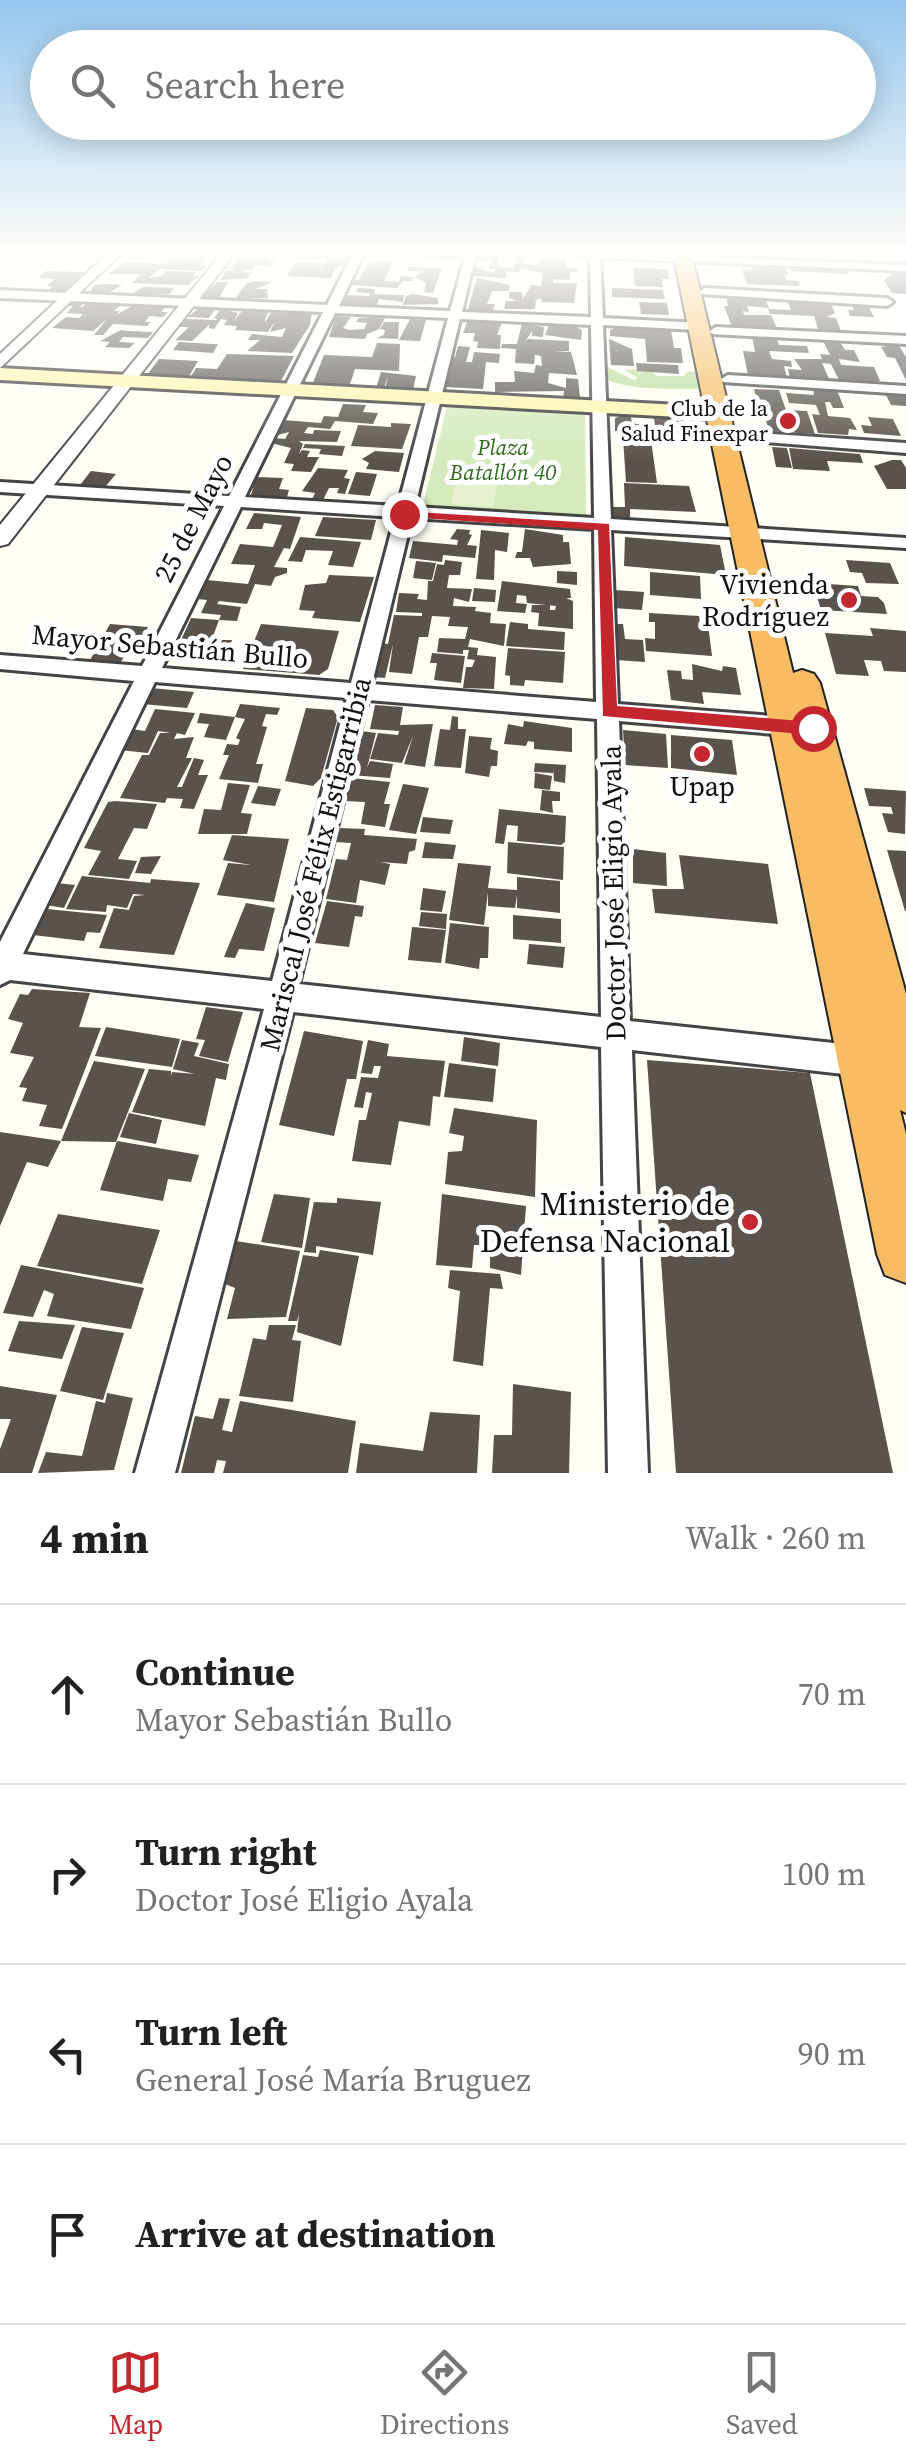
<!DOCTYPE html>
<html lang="en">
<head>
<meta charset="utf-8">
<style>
	body { margin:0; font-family:"Source Serif 4",serif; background:#f6f6f6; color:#202124 }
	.stop { position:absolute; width:30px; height:30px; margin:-22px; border:8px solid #c4262e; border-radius:50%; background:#fff }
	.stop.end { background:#c4262e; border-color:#fff; box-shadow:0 2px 10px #0008 }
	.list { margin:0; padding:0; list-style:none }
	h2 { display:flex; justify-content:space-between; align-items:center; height:130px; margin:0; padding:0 40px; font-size:42px }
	h2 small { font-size:32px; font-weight:400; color:#757577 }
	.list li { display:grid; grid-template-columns:65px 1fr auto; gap:30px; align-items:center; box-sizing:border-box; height:180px; padding:0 40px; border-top:2px solid #e0e0e0 }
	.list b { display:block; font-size:38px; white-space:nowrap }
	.list p { margin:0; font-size:32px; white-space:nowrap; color:#757577 }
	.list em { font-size:32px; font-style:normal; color:#757577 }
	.icon { flex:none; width:55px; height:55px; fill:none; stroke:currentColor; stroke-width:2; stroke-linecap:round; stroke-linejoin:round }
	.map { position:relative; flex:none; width:906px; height:1473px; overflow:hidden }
	.search { position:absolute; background:#fff; box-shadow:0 5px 25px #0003; left:30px; right:30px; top:30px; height:110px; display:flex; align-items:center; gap:25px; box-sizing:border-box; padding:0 35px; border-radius:55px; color:#757577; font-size:38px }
	.sheet { height:850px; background:#fff }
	nav { display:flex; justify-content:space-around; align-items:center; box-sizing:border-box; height:140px; border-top:2px solid #e0e0e0; background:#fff; font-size:28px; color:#757577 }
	nav a { display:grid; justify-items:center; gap:5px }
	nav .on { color:#c4262e }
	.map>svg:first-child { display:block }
</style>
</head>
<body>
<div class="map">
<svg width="906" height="1473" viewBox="0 0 906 1473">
	<rect width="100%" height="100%" fill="#fffdf5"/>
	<path fill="#d5ebbd" d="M447,407l138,7 1,102 -163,-11z"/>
	<path fill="#b9dc9c" d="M605,366l29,14 4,-2 -14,-8 26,-2 6,8h28l4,-5 17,3 3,15c-33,-1 -78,3 -107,-12l-1,-7z"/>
	<path fill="#e6f2cf" d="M459,470l40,3 -6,34 -42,-3z"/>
	<path fill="#5a524d" d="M174,253l37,2 -12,10 8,1 -5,5 -41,-2 -13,9 14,-2 4,-5 30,1 -3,4h6l-11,9 -56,-2 9,-9h-33l18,-12 39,2z
		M270,253l-5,6 10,2 -4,6 -14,-2 -5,5 -7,-1 -3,4 10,-1 -4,6 -27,2 5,-9h8l-4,-2 9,-9z
		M310,253h47l-4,7 -18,9 -4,9 -44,-2 9,-14 27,1 -4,10 8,-14 -20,-1z
		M420,253h38l4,1 -1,6 -42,-2z
		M498,254l1,13 14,1 4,-13h8l-1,9 15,1 2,-8 25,3v7l11,1v4h-7v8l-17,-1v4h24l-3,20 -32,-1 -1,-4 -5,2 -1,9h-31l2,-8h11l-8,-3v-6h13l1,7 8,-14 10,1 2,-13 -23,-5 -1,4 -13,-1v7l-35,-2 2,-9 22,6v-4h-6v-5l6,-2 -23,-1 2,-6z
		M385,261h8l-9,20 15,1 2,-6 12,1 -1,4h-9l-6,7 -46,-3 2,-5h6l8,-16z
		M752,265l21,1 6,5 -2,-5h8l4,9 -6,-1 3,6 12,1 2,5 -53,-2 -5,-14h11z
		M409,267l33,1 -9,25 -9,-1 2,-9 -11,-6 8,-6h-16z
		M789,267l56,2 3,5 -57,-3z
		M633,268l34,1 2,10h-7l1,8 -28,-1z
		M46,271l38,1 -20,20 -16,-1 4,-4 -5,-1 8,-7 -17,-1z
		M893,273l13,1v20l-14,-1 -8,-13z
		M477,278l33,7 -1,6h-17l-5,13h8l-3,9 -25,-1z
		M254,281l18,1 -16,7h11l1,9 -33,1 11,-15z
		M217,282h11l-9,16 -17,-1z
		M104,284l18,1 -17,10 -16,-1 5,-9z
		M143,287l31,1 -4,6 -41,2z
		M358,288l17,1 -1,5 30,1 -1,7 -24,-3 -2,7 -35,-1 5,-10 22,1 1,-3 -14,-1z
		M612,288l51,2 2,9 -53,-2z
		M412,294l26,4v6l-35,1 3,-9z
		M726,296l40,5 3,7 -22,-2 2,6 -6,-1 1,4h27l6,13 -45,-1 -8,-21h4z
		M77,300l8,1 -6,7 10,-5 31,2 -6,6h6l-4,4 20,-11 30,2 -5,6h7l-5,5 -14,-1 -4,6h6l-4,4 -34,-2 -10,11h-9l13,-16 -14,12 -41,-3 14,-11 13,1 4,-4 -16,-1 6,-7h-6z
		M787,300l43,2 5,11 -8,4 9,1 5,13 -23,-2 -4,-13 -44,-2 -2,-5 23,1z
		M639,302l28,1 2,12 -28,-1z
		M851,304l17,1 6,12 -24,-1 -2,-6h6z
		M201,307l15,1 -7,10 -22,-1z
		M221,309l17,4 -4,8 8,-10 26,1 -4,11 7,-10h41l-2,12 -18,28 -45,-2 13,-11h-12l4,-6 30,3 4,-9 -16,4 5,-11 -7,11 -33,-2 2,-4 -13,-1 3,-5 -6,-1 -7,10 -5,-1 1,-4 -18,17 -17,-1 14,-13h-10l6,-8 33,1 -4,-2z
		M336,316l15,1 -8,11 6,2 15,-1 3,-6 -11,-1 3,-4 27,-2 -7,13 -12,5 -2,5 -36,-2z
		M410,319l16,1 -6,21 -21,-1z
		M468,320l34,2 -5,13h4l-1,14 -23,-1 1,-6 -5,-1 2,-8h-12z
		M384,322h15l-1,17 -22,-1 8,-3 1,-5 -5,-1z
		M522,323l22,4 -1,10 -11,-1v-5l-7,11 3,-3 41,2v10l-15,1h17l6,23 -28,-2 -1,10 18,5v-10l12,1 2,18 -17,1 1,-7 -69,1v-10h20l-1,-11 20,2 2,-8 6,1 -1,-10 -6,-1 -1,9 -19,-1 1,-14 -15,-1 1,-4h15z
		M549,325h24l9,5 -1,10 -36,-5z
		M616,328l55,2 3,18h7l2,15 -36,-1 -2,-23 -35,-3v-6z
		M121,330l7,1 25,1 -5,6 -25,-1 -4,5 16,1 -6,5 -24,-1 5,-5 -10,-1z
		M752,336l24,1 3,8 28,1 2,7 -40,-2 3,8 19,2 1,6 -8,-1 3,12 -39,-3 -5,-24 12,1z
		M609,339l23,10 2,17 -23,-1z
		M822,339l17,1 6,10h9l6,12 -21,-3 2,6 33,2 6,14 -40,1 -9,-18 -9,-1 8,18 -40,-2 -2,-10 14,1 -8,-11h28l-2,-5 10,1z
		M179,342l34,2h5l-5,9 -40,-3z
		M377,343l23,1 -1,27 -44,-2 -6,18 -37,-2 12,-30 48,2z
		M898,344l8,13v23l-11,-22 -8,-1 -6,-10z
		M458,346l12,1 -4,15h6l2,-10 26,2 -1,9 -13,-1 -3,27 -38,-2 4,-28 6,-2z
		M227,354l67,2 -13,25 -91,-3 6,-10 21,1z
		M159,359l39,2 -10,17 -41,-3z
		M636,363l42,2 1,9 -42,-3z
		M381,372l35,4 -3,14 -28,-1 3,-13 -4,12h-8z
		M813,388l24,2 7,18h-11l-3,-6h-5l3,14 22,2 7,12 -8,-1 -1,6 -30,-2 -6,-19 8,1 -4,-10 -27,-2 -3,-10 28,2z
		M754,389l25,1 7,20 21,1 8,23 -46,-3 -7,-25h6l-2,-6 -10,-1z
		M885,393l21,1v12l-15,-1z
		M343,404l23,1 -3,7 15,1 -5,11 -38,-3 -5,8 -22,-2 -4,6 9,1 1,-4 27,1 -4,11 -38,-1 4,3 -4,10 3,-4 8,1 -3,6h12l-8,15 -20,-1 3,-7 -10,-1 7,-15 -20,-5 3,-5 11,1 4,-7 -15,4 9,-16 38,3 3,-7 14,1z
		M621,416l10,1 1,6 9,2 14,2 -1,-9 30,2 4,14 -73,-3v-13z
		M868,417l25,2 8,17 -37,-3 -3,-8 11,1z
		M391,423l20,1 -9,25 -51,-3 7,-21 33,2z
		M623,438l28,2 6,43 -31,-1z
		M305,444l40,2 -3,10 -23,-2 2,-5 -18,-1z
		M772,447l15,1 5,20 -16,-1z
		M789,448l71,6 3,9 -36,-2 3,10 -37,-2z
		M375,451l29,2 -5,19 -33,-3 3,-6 -7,-4z
		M892,460h9l5,8v21h-19l-13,-23z
		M318,468l30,2 -4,8 6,1 -5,15 -8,-1 2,-5h-10l-6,12 -11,-1 3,-6 -13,-2z
		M91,471l25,3 -11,13 -25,-2z
		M356,472l21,2 -7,22 -22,-2z
		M256,477l27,1 -4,11 10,1 -2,7 -36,-2z
		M624,483l65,3 7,26 -66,-3v12l-17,-1 -2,-13h14z
		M254,513l47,4 -11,32 -6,-1 -10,19 13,1v5l-12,4 -4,9 -16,-2 -8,20 -28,-3 -2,3 24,3 -4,14 -18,-1 2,-5 -20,-2 6,-13 -10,-1 10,-19 41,4 7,-19 -24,-1 9,-20 33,3 9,-22 -18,-2 -2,6h-16z
		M323,517l53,3 -5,20 -56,-4z
		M457,529l13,1 -1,4 3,1 -5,10 10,1 -2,12 -32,-3 -1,7 -33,-4 4,-17 44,4 1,-5 -8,-1z
		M525,529l38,6v7h6l2,22 -38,3 -3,-9h-15l2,-6h5z
		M481,530l28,3 -2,19 -12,-2 -1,30 -18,-1z
		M300,537l61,5 -8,25 -25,-2 5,-14 -27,-1 -4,12 -14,-1z
		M625,537l95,8 6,30 -102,-9z
		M445,560l17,2 -2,13h-11l-2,13 25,1 -3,13 -15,-4 -1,8 23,1 -1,4 16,2 -1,10 16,1 -2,22 -34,-7 -2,8 10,1 -1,7 19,2 -2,32 -31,-1 3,-21h6l3,-7 -8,-1 2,-9h-6v4l-26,-2 2,-14 26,1 3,-12 -20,-1 2,-9 -18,-1 -4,21h-9l-7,37 -23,-2 4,-28 -8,34 -13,-1 9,-34 7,1 6,-29 28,1v-3l-26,-1 3,-19 20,1 -2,5 10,1 1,-19h5l4,-17 7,1z
		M846,560l44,3 9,21 -33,-1 -4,-10 -12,-1z
		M416,561l20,2 -4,17 -19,-2z
		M557,571l20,1v13l-20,-2z
		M650,572l50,4 1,23 -51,-4z
		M329,575l45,2 -14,45 -48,-4 3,-7 -16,-1 6,-25 21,-2z
		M502,581l68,8 1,9h-5l7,3v28l-35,-3 1,-13 -8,-1 1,-7h18v5h5l1,-4 -29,-3 -1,-7 -9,-1 -1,8 11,1 -2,9 -28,-2z
		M813,583l45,3 3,10 17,1 6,6 3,11 -66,-4z
		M474,588l22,2 -1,12 -23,-1z
		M615,590l29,2 -2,18 -29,-2z
		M649,613l50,3 1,7 8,1 4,32 -66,-5 -1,-13 10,1v-17h-6z
		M191,618l28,2 -14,38 -38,-2 8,-16h6z
		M510,622l18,2v5l37,3 -1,18 -58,-4z
		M110,624l38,3 -14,26h-8l-5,9 -31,-2z
		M261,624l78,7 -11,38 -9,6 -76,-6z
		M613,624h10l2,15 18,1 2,22 -29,-2z
		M870,628l36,3v41l-22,-1 -3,-10 -17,-1 5,16 -33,-2 -11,-41 48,3z
		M214,640h18l-7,20 -18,-2z
		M508,648l57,4 -2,31 -38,-3 -1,6 -14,-1v-9l-5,-1z
		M432,653l33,3 -4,27 -27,-3 3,-17h-7z
		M692,664l30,7 1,-5 13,2 5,27 -39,-3 2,12 -33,-4 -4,-30 14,1 1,8 11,1z
		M151,688l43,4 -7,16 -45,-4z
		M240,704l40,4 -3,7 -11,-1 -4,12 5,1 -11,37h7l-5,19 -39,-4 10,-24h-6l4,-11 11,1 2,-5 -4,-2 9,-19 -10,-2 -9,23 -22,-3 5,-13 -12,-1 3,-10 35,4z
		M375,705l28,2 -3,18 33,-1 -8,43 -21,-3 9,-28 -11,27 -32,-4 8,-26 20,2 1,-4 -29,-2z
		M306,708l27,2 5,7 -17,61 -8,8 -28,-5z
		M155,709l40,4 -10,22 -8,-2 -3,6 20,-2 -8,21h6l-15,29h5l12,-29 10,2 -6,15h10l-14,34 -14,-1 3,-9 -16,-1 -2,5 -45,-5 22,-43h7l11,-22h11l-13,-2 -10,22 -29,-3 12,-21 14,2z
		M452,716l6,1v12h8l-5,39 -27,-2 6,-37 10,1z
		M524,721l48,7v24l-38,-3v-7l-6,-1 -2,5 -22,-2 4,-20 15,3z
		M623,730l43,4 2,34 -43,-3z
		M361,731l15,2 -9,35 3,-7 23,3 -3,14 -40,-3z
		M671,735l61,5 5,35 -66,-7z
		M469,736l23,2 -2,11 8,2 -1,15h-6l-2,11 -24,-4z
		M535,763l31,2 -1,18 -11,-2 -1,-13v5l-19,-1z
		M535,773l17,3 -2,14 -16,-2z
		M351,778l39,4 -6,22h6l-5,23 -24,-3 4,-22 -20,-1z
		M228,783l22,2 -9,28 11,1 -5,20h-49l6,-25 17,1z
		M403,784l26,4 -13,46 -27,-4z
		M258,786l23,3 -6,17 -24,-3z
		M864,788l42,3 -1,43 -17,-2 -6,-19 11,1 -2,-7 -22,-1z
		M542,790l18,2v9h-8l1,12 -13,-3z
		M115,801l42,3 -10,25 -13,-1 -16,31 19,2 -8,18 -41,-4 13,-24 -17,-3 24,-46z
		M499,809l67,7 -1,26 -4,3 -44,-4 1,-15 -11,-1 -3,19 -9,-1z
		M423,817l30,3 -3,14 -30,-2z
		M340,828l25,1 -1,6 53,4 -2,11 -6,2 -2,12 -27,-2 10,2 -5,21 -25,-5 -4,23 -30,-4 10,-40 11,1 4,-17 -15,-1z
		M232,835l57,4 -15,63 -57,-7 11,-32 23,2 -28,-5z
		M425,842l31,3 -3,14 -31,-1z
		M508,842l56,5 -1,33 -56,-7z
		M633,849l33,4 1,33 -34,-3z
		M887,850l19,1v60h-1z
		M679,855l89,9 10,60 -123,-11 -3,-24h32z
		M161,856l-10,18 -16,-1 6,-16z
		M458,863l33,3 -3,22 29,2v-13l43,4v32l-43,-5v-13l-2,13 -27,-2v-14l-4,33 -35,-5z
		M82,876l68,7 1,-4 49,4 -26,72 -75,-7 15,-40 15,2 5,-14 11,-1 -12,-1 -6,14 -20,-3 -1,7 -40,-3z
		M56,883l19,2 -11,23 -18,-3z
		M423,888l23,3 -4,21 -22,-2z
		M327,901l37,5 -2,11 -7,-1 -6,31 -34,-4z
		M246,903l29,5 -11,43 -25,-2 -4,9 -11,-1z
		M47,909l60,6 -7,18 -13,-1 -3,9 -51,-6z
		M421,912l26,2 -1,15 -27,-3z
		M513,915l48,4v24l-48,-4z
		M450,923l39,4 -1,31h-8l-1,11 -34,-6z
		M412,927l34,3 -5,33 -33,-3z
		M529,944l36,3 -2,21 -36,-4z
		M32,989l58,4 -11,34 22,1 -39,101 -23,-3 8,-21 -25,-4 5,-13 -8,-1 15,-30 -24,-4 13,-30 -15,-4 12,-25 8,1z
		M206,1007l37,5 -15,50 -29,-6 6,-16 -9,-1z
		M106,1027l74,12 -8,28 -77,-11z
		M304,1031l59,10 -7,38h-9l-13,57 -55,-11z
		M464,1037l36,6 -2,23 -37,-5z
		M182,1040l17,3 -5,13 35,8 -3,16 -10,-2 -11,48 -73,-14 17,-43 22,2v5l1,-4 23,2 -22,-5z
		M368,1040l21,4 -2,12 58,5 -5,36 -7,-1 -3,30 -31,-5 -8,44 -39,-4 7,-41h7l6,-27 -6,-1 -3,16 -9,-1 7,-30 17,1 3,-12h-7l-2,8 -11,-1z
		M647,1060l163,13 83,400h-217z
		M94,1061l51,8 -29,73 -55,-1 -13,26 -21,-5 -27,64v-94l61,9z
		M449,1063l47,6 -3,33 -49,-5z
		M454,1108l83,12 -2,77 -90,-13 3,-32 14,-1 2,-15 -15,-3z
		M129,1113l33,7 -6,24 -36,-7z
		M117,1141l82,14 -8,27 -23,-3 -5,22 -63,-11z
		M274,1194l36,4 -8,50 -41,-6z
		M442,1194l84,12 -5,69 -31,-7v-23h-16l-2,23 -36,-3z
		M337,1198l44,4 -8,53 -57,-9v7l-12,-1 10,-50 23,1z
		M58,1214l102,16 -18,54 -105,-18z
		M236,1241l64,10 -14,66 -59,2 8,-31 -10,-4z
		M320,1250l39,6 -18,90 -44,-14 2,-18 -2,7h-9l15,-66 15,2z
		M21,1265l123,23 -13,41 -84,-13 7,-22 -10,-4 -11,27 -30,-4z
		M450,1270l50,4 3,15 -13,-1 -7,78 -30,-5 7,-70 -12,-3z
		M19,1321l56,4 -13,34 -54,-8z
		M269,1325h27l-4,15 9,1 -8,61 -54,-6 14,-58 13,2z
		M82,1327l42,6 -21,67 -43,-9z
		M513,1384l58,8 -2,81h-77l2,-38h18z
		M0,1386l57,9 -25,78h-32v-24l11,-30h-11z
		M107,1393l26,5 -19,72 -76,3 8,-21 36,4 14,-55 9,2z
		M219,1398l11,1 -8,31 10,2 8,-31 116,20 -8,52h-125l3,-12 -9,-1 -3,13h-33l14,-57 18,3z
		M430,1412l50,3 -3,58h-121l4,-30 63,8z"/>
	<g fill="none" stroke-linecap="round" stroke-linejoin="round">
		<defs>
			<path id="minor" d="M353,253h11l-25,53 111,5 16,-58h10l-14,59 129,5 -1,-64h10l3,65 98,5v6l-4,1 -94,-5 8,194 295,19v10l-295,-18 7,174 181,14 11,9 -11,9 -180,-15 11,300 231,25 11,4 4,11 -4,11 -11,4 -229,-26 16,423h-40l-7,-426 -308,-35 -118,461h-40l129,-464 -254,-29 -10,5v-43l134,-261 -134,-12v-14l142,11 82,-160 -224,-14v-10l229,14 94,-184 -323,-14v-8l327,15zM335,313l113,5 -50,188 -153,-9zM460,319l131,6 3,193 -179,-11zM241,507l154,10 -44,166 -189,-15zM412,518l182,11 2,173 -224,-18zM155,682l192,16 -75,283 -249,-27zM368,700l229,19 4,298 -302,-33z
				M679,256l227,9v6l-223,-10z
				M705,288l182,10 6,4 -6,4 -186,-12 -2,-2z
				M716,327l190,9v8l-194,-10 -2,-3z
				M728,375l178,11v8l-183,-12 -2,-3z
				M743,432l163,11v10l-168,-13v-6z"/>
			<path id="tertiary" d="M108,253h14l-122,115v-14z
				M222,253h13l-227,291 -8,2v-21z
				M575,253h95l20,5 -7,4 -102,-5z"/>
			<path id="secondary" d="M0,368l716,39 11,6 -11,6 -716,-39z"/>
			<path id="trunk" d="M673,253h18l102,420 9,-3 12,4 6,9 86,311v119l-6,-3 6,24v149l-21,-8 -8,-21z"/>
		</defs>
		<use href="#minor" stroke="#444" stroke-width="6"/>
		<use href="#tertiary" stroke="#444" stroke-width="4"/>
		<use href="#secondary" stroke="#333" stroke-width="6"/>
		<use href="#trunk" stroke="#222" stroke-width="4"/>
		<use href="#minor" fill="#fff" fill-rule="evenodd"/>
		<use href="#tertiary" fill="#fff" fill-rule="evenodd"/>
		<use href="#secondary" fill="#fff6b0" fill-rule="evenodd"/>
		<use href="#trunk" fill="#f7bc64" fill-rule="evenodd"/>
	</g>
	<linearGradient id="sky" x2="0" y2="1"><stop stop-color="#95c6ee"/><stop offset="0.55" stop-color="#fffefa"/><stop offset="1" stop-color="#fffefa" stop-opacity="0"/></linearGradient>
	<rect width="906" height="460" fill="url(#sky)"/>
	<path fill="#c4262e" d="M399,511l210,13 8,182 196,16 8,6 -8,7 -210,-19 -5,-186 -194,-13z"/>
	<g fill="#c4262e" stroke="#fff" stroke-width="4">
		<circle cx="788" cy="421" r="10"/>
		<circle cx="849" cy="600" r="10"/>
		<circle cx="702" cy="754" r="10"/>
		<circle cx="750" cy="1222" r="10"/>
	</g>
	<g text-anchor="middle" stroke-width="10" stroke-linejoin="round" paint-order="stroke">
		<g font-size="22" fill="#111" stroke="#fff" text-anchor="end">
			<text x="768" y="416">Club de la<tspan x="768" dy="25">Salud Finexpar</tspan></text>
		</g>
		<g font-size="22" font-style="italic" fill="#2f6b1f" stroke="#fff">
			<text x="503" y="455">Plaza<tspan x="503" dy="25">Batallón 40</tspan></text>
		</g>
		<g font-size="28" fill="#111" stroke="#fff">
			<text transform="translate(193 518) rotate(-63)" y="10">25 de Mayo</text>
			<text transform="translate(170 646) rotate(5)" y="10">Mayor Sebastián Bullo</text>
			<text transform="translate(315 864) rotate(-76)" y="10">Mariscal José Félix Estigarribia</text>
			<text transform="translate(613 893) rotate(-91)" y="10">Doctor José Eligio Ayala</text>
		</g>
		<g font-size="28" fill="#111" stroke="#fff" text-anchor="end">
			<text x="829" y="594">Vivienda<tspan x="829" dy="32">Rodríguez</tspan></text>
			<text x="702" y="796" text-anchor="middle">Upap</text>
		</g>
		<g font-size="32" fill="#111" stroke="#fff" text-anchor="end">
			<text x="730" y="1215">Ministerio de<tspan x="730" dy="37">Defensa Nacional</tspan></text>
		</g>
	</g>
</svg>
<div class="stop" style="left:813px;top:728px"></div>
<div class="stop end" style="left:404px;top:514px"></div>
<div class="search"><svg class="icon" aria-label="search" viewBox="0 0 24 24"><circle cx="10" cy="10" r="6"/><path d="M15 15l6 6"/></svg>Search here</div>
</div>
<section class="sheet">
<h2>4 min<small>Walk · 260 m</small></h2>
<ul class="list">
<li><svg class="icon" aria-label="ahead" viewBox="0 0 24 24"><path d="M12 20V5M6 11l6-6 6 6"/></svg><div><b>Continue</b><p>Mayor Sebastián Bullo</p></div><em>70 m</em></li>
<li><svg class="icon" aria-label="right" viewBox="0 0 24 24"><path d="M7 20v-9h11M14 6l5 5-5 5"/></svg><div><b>Turn right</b><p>Doctor José Eligio Ayala</p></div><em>100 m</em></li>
<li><svg class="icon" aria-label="left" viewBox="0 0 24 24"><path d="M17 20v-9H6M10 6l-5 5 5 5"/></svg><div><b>Turn left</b><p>General José María Bruguez</p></div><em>90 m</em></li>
<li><svg class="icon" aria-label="arrive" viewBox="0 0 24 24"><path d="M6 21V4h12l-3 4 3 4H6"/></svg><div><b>Arrive at destination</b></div></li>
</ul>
</section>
<nav>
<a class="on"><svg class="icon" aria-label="map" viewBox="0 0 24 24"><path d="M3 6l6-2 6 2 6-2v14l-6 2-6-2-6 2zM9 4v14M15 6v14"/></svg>Map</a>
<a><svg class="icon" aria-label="directions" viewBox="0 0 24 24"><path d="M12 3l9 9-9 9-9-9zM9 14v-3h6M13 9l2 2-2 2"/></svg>Directions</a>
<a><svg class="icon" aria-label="saved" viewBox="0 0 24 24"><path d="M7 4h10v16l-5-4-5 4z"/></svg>Saved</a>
</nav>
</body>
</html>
